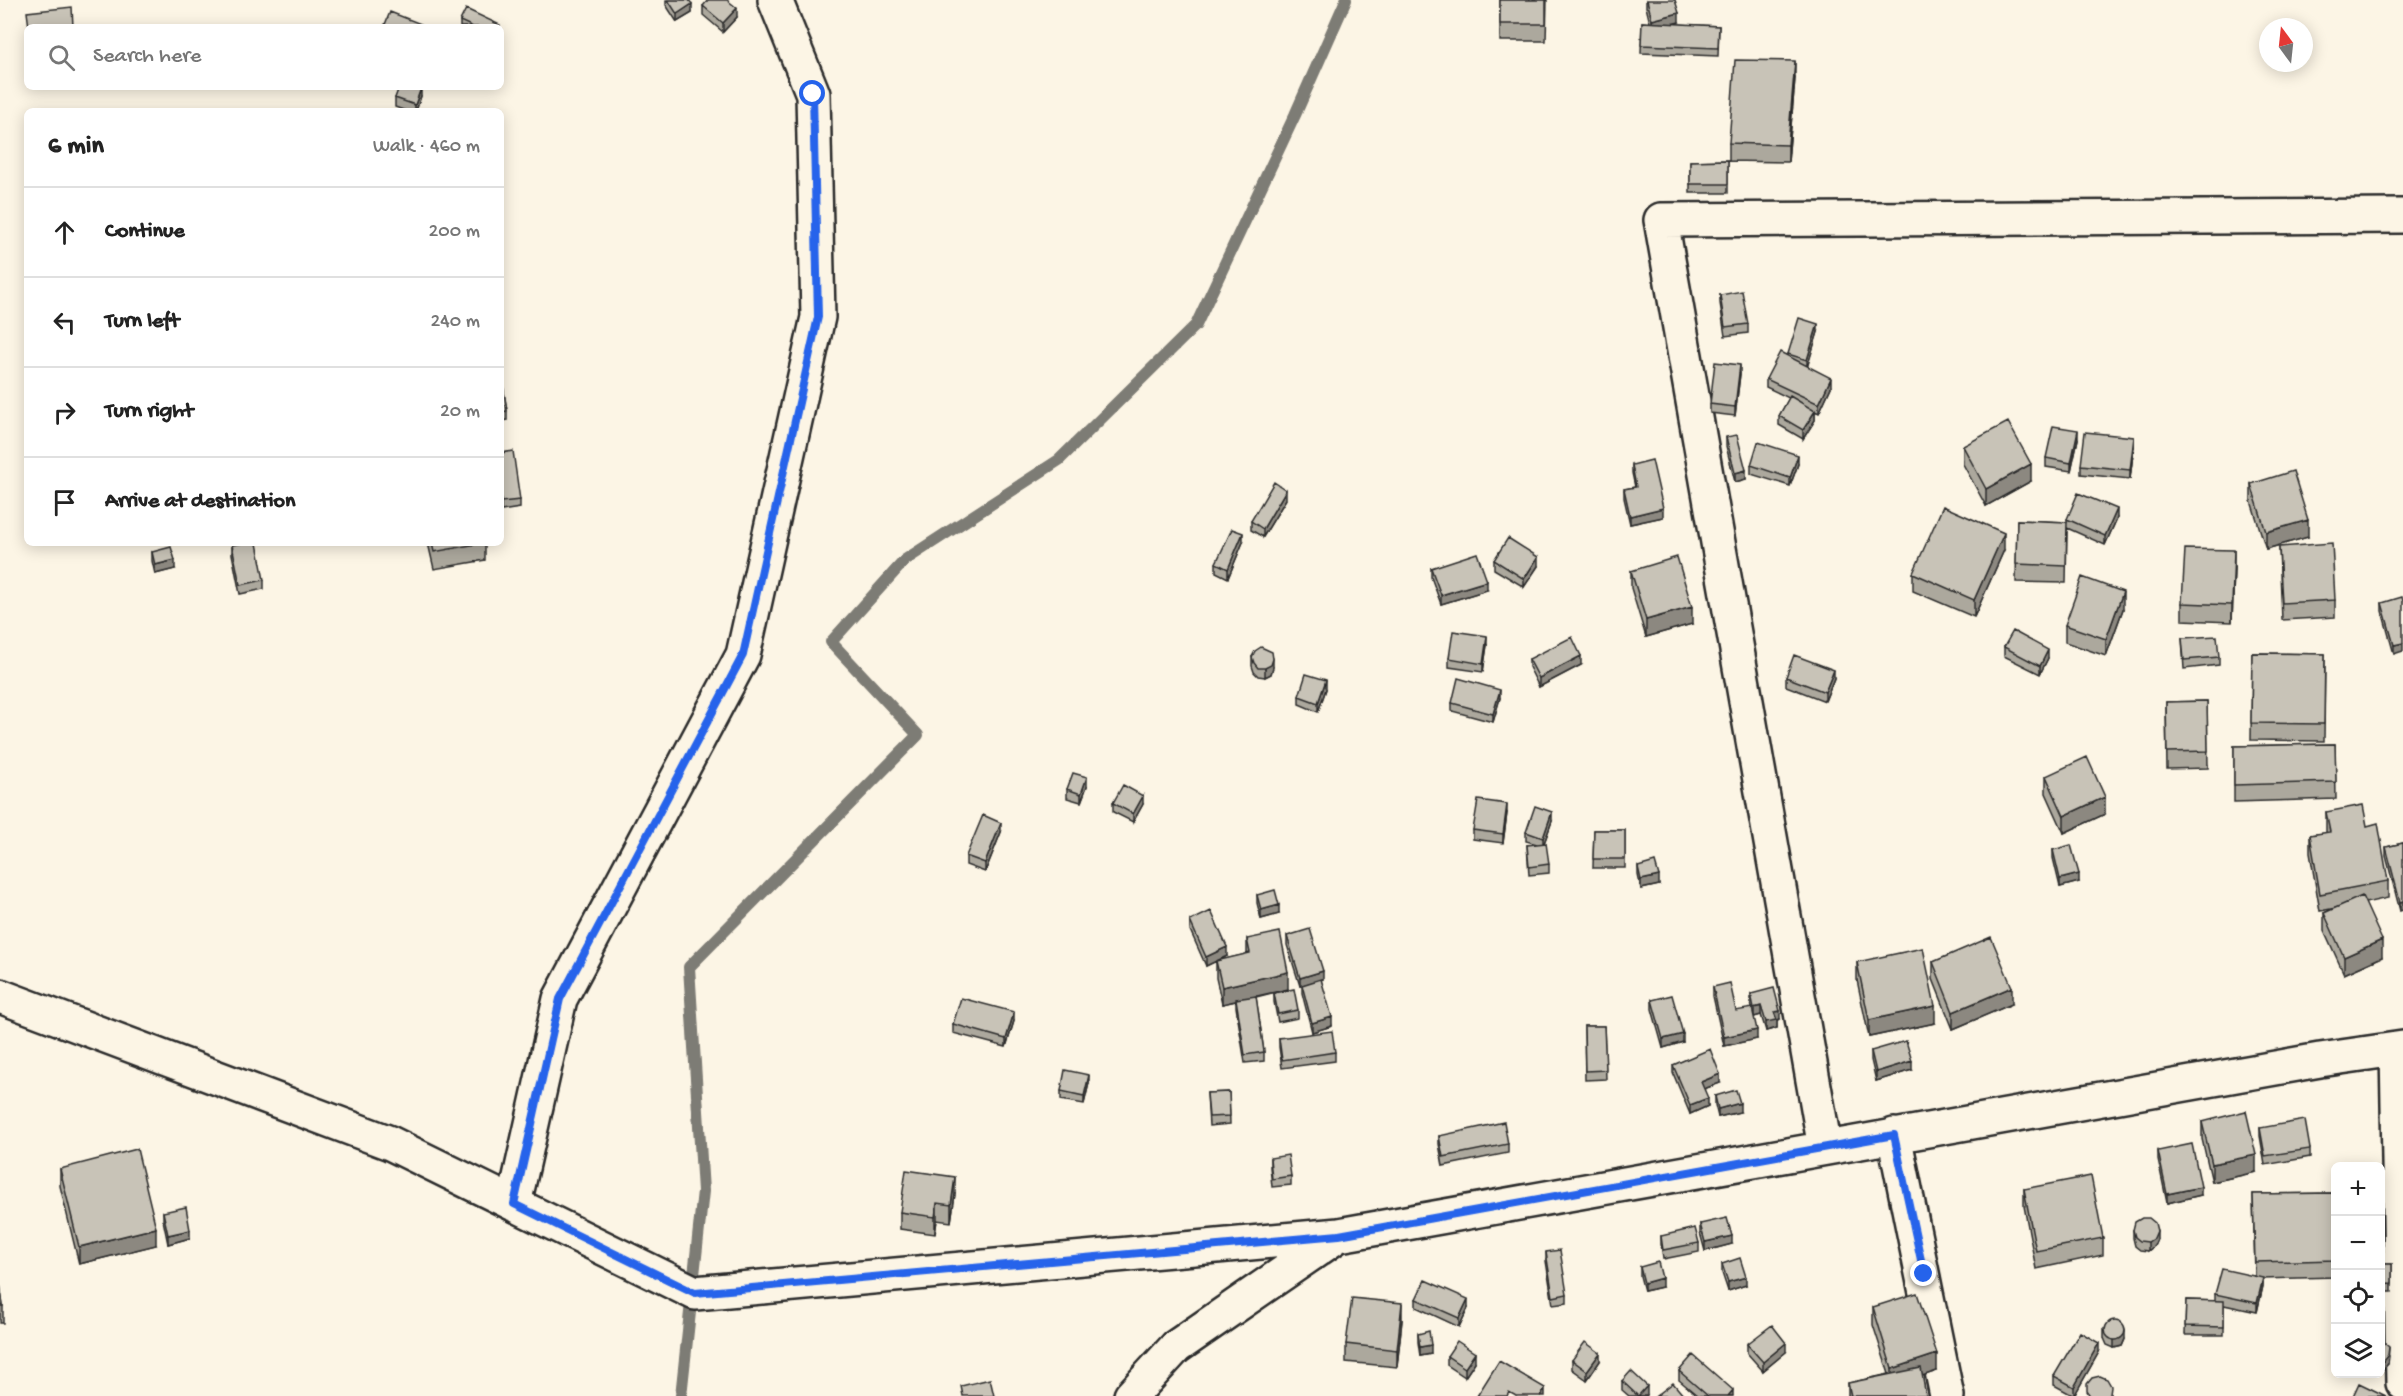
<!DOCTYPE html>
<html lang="en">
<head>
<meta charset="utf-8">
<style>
	body { margin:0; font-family:"Gochi Hand",sans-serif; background:#f6f6f6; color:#222 }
	.controls { position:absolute; right:18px; bottom:18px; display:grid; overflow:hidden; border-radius:9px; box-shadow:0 3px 15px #0003 }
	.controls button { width:54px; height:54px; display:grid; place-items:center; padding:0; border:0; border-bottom:2px solid #e0e0e0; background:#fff; color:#222; font:30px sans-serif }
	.compass { position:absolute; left:2259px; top:18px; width:54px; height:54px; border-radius:50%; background:#fff; box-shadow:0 3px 15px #0003; rotate:345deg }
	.stop { position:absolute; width:18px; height:18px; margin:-14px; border:4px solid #2563eb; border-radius:50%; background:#fff }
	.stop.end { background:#2563eb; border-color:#fff; box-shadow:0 2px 6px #0008 }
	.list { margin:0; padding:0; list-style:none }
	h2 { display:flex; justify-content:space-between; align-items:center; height:78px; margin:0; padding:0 24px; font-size:26px }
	h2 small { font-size:20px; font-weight:400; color:#767676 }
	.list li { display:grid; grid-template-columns:39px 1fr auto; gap:18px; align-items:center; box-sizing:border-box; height:90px; padding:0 24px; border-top:2px solid #e0e0e0 }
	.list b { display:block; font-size:22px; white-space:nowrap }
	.list em { font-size:20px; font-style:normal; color:#767676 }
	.icon { flex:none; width:33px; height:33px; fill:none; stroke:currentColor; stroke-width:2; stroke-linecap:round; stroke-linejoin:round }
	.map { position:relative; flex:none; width:2403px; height:1396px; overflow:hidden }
	.search { position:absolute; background:#fff; box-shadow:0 3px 15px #0003; left:24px; top:24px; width:480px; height:66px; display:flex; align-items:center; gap:15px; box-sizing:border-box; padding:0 21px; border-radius:9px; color:#767676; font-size:22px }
	.panel { position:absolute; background:#fff; box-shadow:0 3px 15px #0003; left:24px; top:108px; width:480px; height:438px; border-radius:9px }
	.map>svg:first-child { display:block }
</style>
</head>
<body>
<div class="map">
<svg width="2403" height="1396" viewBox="0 0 2403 1396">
	<rect width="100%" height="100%" fill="#fcf5e5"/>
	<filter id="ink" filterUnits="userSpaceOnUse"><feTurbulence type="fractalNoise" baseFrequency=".0167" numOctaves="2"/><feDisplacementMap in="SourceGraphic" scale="12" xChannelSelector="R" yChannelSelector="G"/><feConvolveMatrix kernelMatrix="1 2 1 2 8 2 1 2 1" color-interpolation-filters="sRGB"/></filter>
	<g filter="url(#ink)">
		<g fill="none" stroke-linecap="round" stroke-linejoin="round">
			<path stroke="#7d7b74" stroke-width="12" d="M681,1396l22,-205 -14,-224 229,-232 -87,-93 74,-82 154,-100 137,-135 99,-210 51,-115"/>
			<defs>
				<path id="street" d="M0,996l390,147 305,150 644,-58 981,-175 83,-12
					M2397,1049l6,334
					M1894,1135l53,261
					M1825,1148l-164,-928 742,-4
					M514,1204l46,-205 183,-344 75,-338 -5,-223 -38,-94
					M1131,1396l45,-49 161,-111"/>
			</defs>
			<use href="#street" stroke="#2b2b2b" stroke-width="38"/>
			<use href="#street" stroke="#fcf5e5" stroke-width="33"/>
		</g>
		<path fill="#aca89d" stroke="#2b2b2b" stroke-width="1.5" d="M666,0h23l3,13 -15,9 -11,-17z
			M1500,0h47l-1,41h-46z
			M1646,0l33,22 -7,2 47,2 -1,30 -77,-3 1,-31 8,1 -4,-16z
			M703,6l34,11 -14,15 -20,-17z
			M460,21l40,6h-40z
			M1795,78l-7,84 -59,-1v-18z
			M421,96l-5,15h-10l-11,-4v-9z
			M1728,160v33h-38v-32z
			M1720,295l28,29v9l-23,3 -5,-33z
			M1818,332l-11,34 24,21 -12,26 -4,-2v9l-12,19 -24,-14v-9l10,-18 -23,-11v-8l22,-23v-2z
			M501,373l6,38v9l-6,1z
			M1740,374l-5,42 -25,-3v-9z
			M1726,437l20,42 -11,3 -9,-36z
			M2078,439l-7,32 -25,-4v-9z
			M1963,446l68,35 -45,25 -23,-42z
			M2134,446l-4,33 -49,-5v-9z
			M501,453l19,47v8l-19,3z
			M1798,464l-8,22 -39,-12v-9z
			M1632,465l31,52 -33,7 -6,-26v-9l11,-2 -3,-14z
			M2251,484l57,53 -42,12 -15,-48z
			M1286,499l-23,38 -12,-7v-9z
			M2117,518l-12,27 -38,-17 -1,55 -50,-1 1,-62 50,2v-3z
			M1243,542l-15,36 -12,-6v-9z
			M428,543h57v17l-51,9z
			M232,545l32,35v9l-24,5 -8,-40z
			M2279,547l56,53v17l-53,3z
			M2004,550l-30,67 -61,-26v-18z
			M152,552l23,17 -20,5 -3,-13z
			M1494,560l44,6 -14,21 -30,-18z
			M1431,568l56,22 -46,14 -10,-27z
			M2234,568l-2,54 -50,-2v-17z
			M1631,571l61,53 -46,13 -15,-49z
			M2403,601l-9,53 -12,-43v-8z
			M2123,609l-17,47 -41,-14v-17z
			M2182,638l37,19v8l-35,4z
			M1487,645l-4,27 -34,-5v-9z
			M2004,647l44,11 -8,16 -36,-18z
			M2252,653l73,1 -1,87 -73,-1z
			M1252,657l21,10 -2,7 -6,3 -7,-1 -4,-4 -2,-6z
			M1529,659l52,6 -42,22 -10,-20z
			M1786,677l48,1 -9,23 -39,-15z
			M1326,689l-8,23 -19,-8v-8z
			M1500,698l-7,24 -41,-11v-8z
			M2207,701l1,67 -41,1 -1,-67z
			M2335,744l1,55 -102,3v-56z
			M2046,776l59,38 -41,19 -18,-40z
			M1087,786l-6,16 -14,-4v-9z
			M1113,803l30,1 -10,18 -20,-10z
			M2326,812l41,14 21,55v17l-23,5 17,54 -38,17 -20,-44v-17l12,-5 -16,3 -10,-58v-18l16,-2z
			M1507,813l-4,30 -30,-4v-9z
			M1552,821l-8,22 5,21v9l-20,2 -2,-30 10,-1 -11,-3v-9z
			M1594,830h31v38h-32z
			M1001,832l-16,40 -19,-7v-9z
			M2403,843l-3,68 -14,-55v-9z
			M2053,850l26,32 -19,5 -7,-29z
			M1638,867l21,18 -18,4 -3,-14z
			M1257,895l22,19 -18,5 -4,-16z
			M1190,921l37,35 -10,5 30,-7v-15l41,50 -32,8 8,55v9l-19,2 -9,-56v-6l-14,3 -6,-26v-17l-10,5 -16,-36z
			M1287,936l36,43 -2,1 11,46 -20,6 -10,-39v-7h-2l-13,-41z
			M1857,962l78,61 -66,14 -12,-57z
			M1933,962l79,42 -59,25 -20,-50z
			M1713,987l23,24 21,28 -33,7 -11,-50z
			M1274,993l24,17v8l-20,4 -4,-20z
			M1751,994l29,25 -3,1v8l-11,3 -5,-16 -7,2 -3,-14z
			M1652,1000l31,42 -20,6 -11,-39z
			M1014,1021l-8,26 -53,-14v-9z
			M1584,1026h20l2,53 -21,1z
			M1279,1038l56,14v9l-53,7 -3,-21z
			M1871,1051l41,19 -36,11 -5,-21z
			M1673,1065l47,18 -16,6 4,17 -18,8 -17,-41z
			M1089,1083l-5,21 -23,-4v-9z
			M1229,1092l1,32 -21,2 -2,-33z
			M1715,1096l25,16 -22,5 -3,-12z
			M2202,1122l54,50 -44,10 -10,-43z
			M2260,1128l50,21v8l-45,8 -5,-29z
			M1439,1136l69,8v9l-65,13 -4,-22z
			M2158,1151l43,44 -34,8 -9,-43z
			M1270,1158l21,18v9l-19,2 -2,-20z
			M60,1169l96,76 -77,19 -19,-78z
			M2024,1189l79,49v17l-67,14 -12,-63z
			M2336,1193v84l-73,2v7l-6,26 -33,-7v30h-39l1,-35 29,1v-7l40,-18 -2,-82z
			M955,1194l-4,28 -14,-2 -2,14 -35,-5v-17z
			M163,1212l27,26 -22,6 -5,-24z
			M1700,1224l32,20 -27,7 -5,-18z
			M2133,1230l24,9 -3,7 -6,5 -8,-1 -5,-4 -2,-8z
			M1661,1236l38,7v9l-36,7 -2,-15z
			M1546,1252l21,42v9l-14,2 -7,-44z
			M1722,1264l24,21 -18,6 -6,-18z
			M2380,1264h12v28h-12z
			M1640,1267l22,20 -18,4 -4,-15z
			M0,1284l3,22v17h-3z
			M1416,1299l52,9 -9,19 -43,-20z
			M1873,1307l64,64 -15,5 4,20h-78v-13l41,-9 -16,-49z
			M1402,1320l-5,47 -51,-5v-18z
			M2104,1329l21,10 -3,7 -8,2 -7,-3 -3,-7z
			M1418,1334l13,20 -11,2 -2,-14z
			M2380,1342l9,14 -1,8 -5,5h-3z
			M1747,1344l39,8 -23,19 -16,-18z
			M2099,1352l-25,44 -20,-11v-9z
			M1447,1356l28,6 -10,15 -18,-12z
			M1572,1360l28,1 -13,19 -15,-11z
			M1679,1371l54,25h-35l-19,-16z
			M1622,1381l25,14 -1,1h-17l-7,-6z"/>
		<path fill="#8c8880" stroke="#2b2b2b" stroke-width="1.5" d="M692,4v9l-15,9v-8z
			M737,8v9l-14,15v-9z
			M1679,13v9l-27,7v-9z
			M1795,61v17l-7,84v-17z
			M421,88v8l-5,15h-1v-6z
			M1818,324v8l-11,36v-8z
			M1740,365v9l-5,42v-9z
			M1831,378v9l-12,26v-9z
			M1815,411v9l-12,19v-9z
			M2078,430v9l-7,32v-8z
			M2134,437v9l-4,33v-9z
			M1798,455v9l-8,22v-8z
			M2031,464v17l-45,25v-17z
			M1746,470v9l-11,3v-9z
			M1286,490v9l-23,38v-8z
			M1663,508v9l-33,7v-8z
			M2117,509v9l-12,27v-9z
			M2308,520v17l-42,12v-17z
			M1243,533v9l-15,36v-9z
			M2004,533v17l-30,67v-17z
			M2234,550v18l-2,54v-17z
			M1538,557v9l-14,21v-8z
			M175,560v9l-20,5v-9z
			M1487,581v9l-46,14v-9z
			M2123,592v17l-17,47v-17z
			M1692,607v17l-46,13v-17z
			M1487,636v9l-4,27v-8z
			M2403,643v8l-9,3v-9z
			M2048,650v8l-8,16v-8z
			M1581,656v9l-42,22v-9z
			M1273,659v8l-2,7 -6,3v-9z
			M1834,670v8l-9,23v-9z
			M1326,680v9l-8,23v-9z
			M1500,690v8l-7,24v-8z
			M1087,777v9l-6,16v-8z
			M1143,796v8l-10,18v-8z
			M2105,797v17l-41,19v-17z
			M1507,804v9l-4,30v-9z
			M1552,812v9l-9,25v-8z
			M1001,823v9l-16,40v-9z
			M2079,874v8l-19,5v-8z
			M1659,876v9l-18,4v-9z
			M2403,901v9l-3,1v-9z
			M1279,905v9l-18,5v-9z
			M2382,940v17l-38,17v-17z
			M1227,947v9l-21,10v-9z
			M1323,971v8l-23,7v-8z
			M1288,972v17l-66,15v-17z
			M2012,987v17l-59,25v-17z
			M1761,1006v9l-7,2v-9z
			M1935,1006v17l-66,14v-17z
			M1780,1011v8l-3,1v8l-11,3v-9l8,-10z
			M1014,1012v9l-8,26v-8z
			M1332,1017v9l-20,6v-9z
			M1757,1030v9l-33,7v-9z
			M1683,1034v8l-20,6v-9z
			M1912,1061v9l-36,11v-9z
			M1720,1074v9l-19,7v-8z
			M1089,1075v8l-5,21v-8z
			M1708,1098v8l-18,8v-9z
			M1740,1103v9l-22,5v-8z
			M2256,1155v17l-44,10v-18z
			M955,1177v17l-4,28v-17z
			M2201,1187v8l-34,8v-9z
			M937,1203v17l-2,14v-17z
			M156,1228v17l-77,19v-17z
			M190,1230v8l-22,6v-9z
			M2157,1231v8l-3,7 -6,5v-9z
			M1732,1236v8l-27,7v-9z
			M1746,1277v8l-18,6v-9z
			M1662,1278v9l-18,4v-8z
			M2263,1278v8l-6,26v-9z
			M1468,1299v9l-9,19v-9z
			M1402,1303v17l-5,47v-17z
			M2125,1330v9l-3,7 -8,2v-8z
			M1786,1343v9l-23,19v-9z
			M2099,1343v9l-25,44v-9z
			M1431,1345v9l-11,2v-9z
			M2389,1347l-1,17 -5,5v-8z
			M1475,1353v9l-10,15v-9z
			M1600,1353v8l-13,19v-9z
			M1937,1354v17l-45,15v-17z
			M1647,1386v9l-1,1h-8z
			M1545,1388v8h-4z
			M1733,1390v6h-5z"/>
		<path fill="#c8c3b7" stroke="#2b2b2b" stroke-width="1.5" d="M668,0h21l3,4 -15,10z
			M708,0h19l10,8 -14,15 -20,-17z
			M1500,0h46v24h-46z
			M1647,0h28l4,13 -27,7z
			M72,7l1,20h-44l-2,-15z
			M466,9l34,16 -1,2h-26l-13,-6z
			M390,12l31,12 -2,3h-35z
			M1642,22l77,4 -1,22 -77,-3z
			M1735,60l60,1 -7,84 -59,-2z
			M399,87l22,1 -6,17 -20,-7z
			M1728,160v24h-38v-23z
			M1742,291l6,33 -23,3 -5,-32z
			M1799,318l19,6 -11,36 -19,-6z
			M1780,352l51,26 -12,26 -53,-25z
			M1715,362l25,3 -5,42 -25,-3z
			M501,373l6,38 -6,1z
			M1790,396l25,15 -12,19 -24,-14z
			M2008,422l23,42 -45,25 -23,-43z
			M2053,426l25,4 -7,33 -25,-5z
			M2085,432l49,5 -4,33 -49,-5z
			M1737,435l9,35 -11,3 -9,-36z
			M1758,442l40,13 -8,23 -39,-13z
			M513,451l7,49 -19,2v-49z
			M1652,460l11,48 -33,8 -6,-27 12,-2 -4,-22z
			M2293,471l15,49 -42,12 -15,-48z
			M1274,482l12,8 -23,39 -12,-8z
			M2078,493l39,16 -12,27 -38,-17z
			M1943,506l61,27 -30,67 -61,-27z
			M2017,520l50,2 -1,44 -50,-2z
			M1232,529l11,4 -15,36 -12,-6z
			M1508,538l30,19 -14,22 -30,-19z
			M243,543h14l7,37 -24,5 -8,-40z
			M432,543h50l-48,9z
			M2332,543l3,57 -53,3 -3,-56z
			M171,547l4,13 -20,5 -3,-13z
			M2185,549l49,1 -2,55 -50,-2z
			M1477,553l10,28 -46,14 -10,-27z
			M1677,557l15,50 -46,13 -15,-49z
			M2082,577l41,15 -17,47 -41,-14z
			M2402,597l1,4v42l-9,2 -12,-42z
			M1453,631l34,5 -4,28 -34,-6z
			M2013,631l35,19 -8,16 -36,-19z
			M2217,636l2,21 -35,3 -2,-22z
			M1572,637l9,19 -42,22 -10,-19z
			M1261,647l11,5 1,7 -2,6 -6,3h-7l-4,-5 -2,-6 3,-6z
			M2252,653l73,1 -1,70 -73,-1z
			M1794,655l40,15 -9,22 -39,-15z
			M1306,674l20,6 -8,23 -19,-7z
			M1458,678l42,12 -7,24 -41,-11z
			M2207,701l1,50 -41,1 -1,-50z
			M2335,744l1,38 -102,3v-39z
			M2087,757l18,40 -41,19 -18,-40z
			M1073,773l14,4 -6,17 -14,-5z
			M1123,785l20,11 -10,18 -20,-11z
			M1478,800l29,4 -4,30 -30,-4z
			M2363,805l4,21 11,-3 10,58 -68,13 -10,-59 20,-3 -4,-20z
			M1535,806l17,6 -9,26 -17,-6z
			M983,815l18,8 -16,40 -19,-7z
			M1594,830h31v29h-32z
			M1546,843l3,21 -20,3 -2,-22z
			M2403,843v58l-3,1 -14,-55z
			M2071,845l8,29 -19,5 -7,-29z
			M1655,862l4,14 -18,4 -3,-13z
			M1275,890l4,15 -18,5 -4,-15z
			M2362,896l20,44 -38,17 -20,-44z
			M1211,911l16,36 -21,10 -16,-36z
			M1310,929l13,42 -23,7 -13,-42z
			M1280,932l8,40 -66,15 -6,-26 34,-8 -3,-14z
			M1991,937l21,50 -59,25 -20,-50z
			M1923,948l12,58 -66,14 -12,-58z
			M1321,979l11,38 -20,6 -10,-38z
			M1730,983l6,28 16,-3 5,22 -33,7 -11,-50z
			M1774,988l6,23 -6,1 3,8 -11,2 -5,-16 -7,2 -3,-14z
			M1294,989l4,21 -20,4 -4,-21z
			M1672,995l11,39 -20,5 -11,-39z
			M1256,996l8,56 -19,3 -9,-56z
			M961,998l53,14 -8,27 -53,-15z
			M1584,1026h20l2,44 -21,1z
			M1332,1031l3,21 -53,8 -3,-22z
			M1906,1041l6,20 -36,11 -5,-21z
			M1710,1049l10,25 -19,8 7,16 -18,7 -17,-40z
			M1065,1070l24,5 -5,21 -23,-5z
			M1736,1090l4,13 -22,6 -3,-13z
			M1229,1092l1,24 -21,1 -2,-24z
			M2246,1111l10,44 -44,9 -10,-42z
			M2305,1120l5,29 -45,7 -5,-28z
			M1504,1122l4,22 -65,13 -4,-21z
			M2192,1144l9,43 -34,7 -9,-43z
			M137,1149l19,79 -77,19 -19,-78z
			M1288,1155l3,21 -19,3 -2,-21z
			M906,1170l49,7 -4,28 -14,-2 -2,14 -35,-5z
			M2091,1176l12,62 -67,13 -12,-62z
			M2336,1193v67l-81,2 -2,-68z
			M186,1207l4,23 -22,5 -5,-23z
			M1727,1218l5,18 -27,6 -5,-18z
			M2142,1218h7l6,5 2,8 -3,7 -6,4 -8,-1 -5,-4 -2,-7 2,-8z
			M1695,1228l4,15 -36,7 -2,-14z
			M1560,1250l7,44 -14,3 -7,-45z
			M1740,1258l6,19 -18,5 -6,-18z
			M1658,1262l4,16 -18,5 -4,-16z
			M2380,1264h12v19l-12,1z
			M2222,1269l41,9 -6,25 -42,-9z
			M1425,1280l43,19 -9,19 -43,-19z
			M0,1284l3,22h-3z
			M1917,1293l20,61 -45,15 -19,-62z
			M1352,1298l50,5 -5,47 -51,-6z
			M2186,1300l38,1v26l-39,-1z
			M2105 1330a10 10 0 1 1 20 0a10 10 0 1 1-20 0Z
			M1772,1325l14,18 -23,19 -16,-18z
			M1429,1331l2,14 -11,2 -2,-13z
			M2080,1332l19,11 -25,44 -20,-11z
			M1457,1341l18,12 -10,15 -18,-12z
			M1585,1342l15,11 -13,18 -15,-11z
			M2380,1342h3l6,5 -1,8 -5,6h-3z
			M1693,1355l40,35 -5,6h-20l-29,-25z
			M1499,1361l46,27 -4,8h-25l-7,-4 -2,4h-30z
			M1921,1368l5,28h-75l-3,-13z
			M1631,1371l16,15 -9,10 -16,-15z
			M2100,1376l7,3 4,7 -1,7 -2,3h-18l-3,-5v-7l5,-6z
			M990,1379l4,17h-31l-2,-10z
			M1673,1383l11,13h-28z
			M2359,1383l27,13h-33z"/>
	</g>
	<g fill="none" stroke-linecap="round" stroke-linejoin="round" filter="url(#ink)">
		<path stroke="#2563eb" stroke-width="8" d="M813,94l5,223 -75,338 -183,344 -46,205 181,89 644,-58 555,-100 30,139"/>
	</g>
</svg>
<div class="controls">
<button>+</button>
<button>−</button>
<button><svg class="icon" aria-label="locate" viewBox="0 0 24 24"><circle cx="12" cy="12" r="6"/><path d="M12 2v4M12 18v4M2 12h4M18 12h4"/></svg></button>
<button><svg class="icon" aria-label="layers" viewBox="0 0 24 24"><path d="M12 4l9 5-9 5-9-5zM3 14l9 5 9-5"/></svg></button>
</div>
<svg class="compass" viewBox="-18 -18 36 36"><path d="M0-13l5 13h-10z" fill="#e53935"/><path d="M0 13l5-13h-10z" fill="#767676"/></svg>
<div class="stop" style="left:813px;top:94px"></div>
<div class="stop end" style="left:1924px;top:1274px"></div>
<div class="search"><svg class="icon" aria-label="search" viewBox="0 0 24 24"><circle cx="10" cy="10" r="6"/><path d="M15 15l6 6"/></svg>Search here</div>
<section class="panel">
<h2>6 min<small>Walk · 460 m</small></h2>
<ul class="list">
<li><svg class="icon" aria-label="ahead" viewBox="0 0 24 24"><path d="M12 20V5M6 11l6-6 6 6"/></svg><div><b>Continue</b></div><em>200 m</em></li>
<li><svg class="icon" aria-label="left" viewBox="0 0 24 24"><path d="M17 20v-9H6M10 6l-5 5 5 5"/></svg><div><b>Turn left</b></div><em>240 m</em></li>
<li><svg class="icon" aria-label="right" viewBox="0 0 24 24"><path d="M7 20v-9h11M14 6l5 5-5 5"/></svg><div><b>Turn right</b></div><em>20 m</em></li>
<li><svg class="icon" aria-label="arrive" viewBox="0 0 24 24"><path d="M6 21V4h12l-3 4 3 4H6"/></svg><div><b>Arrive at destination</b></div></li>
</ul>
</section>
</div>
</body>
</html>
